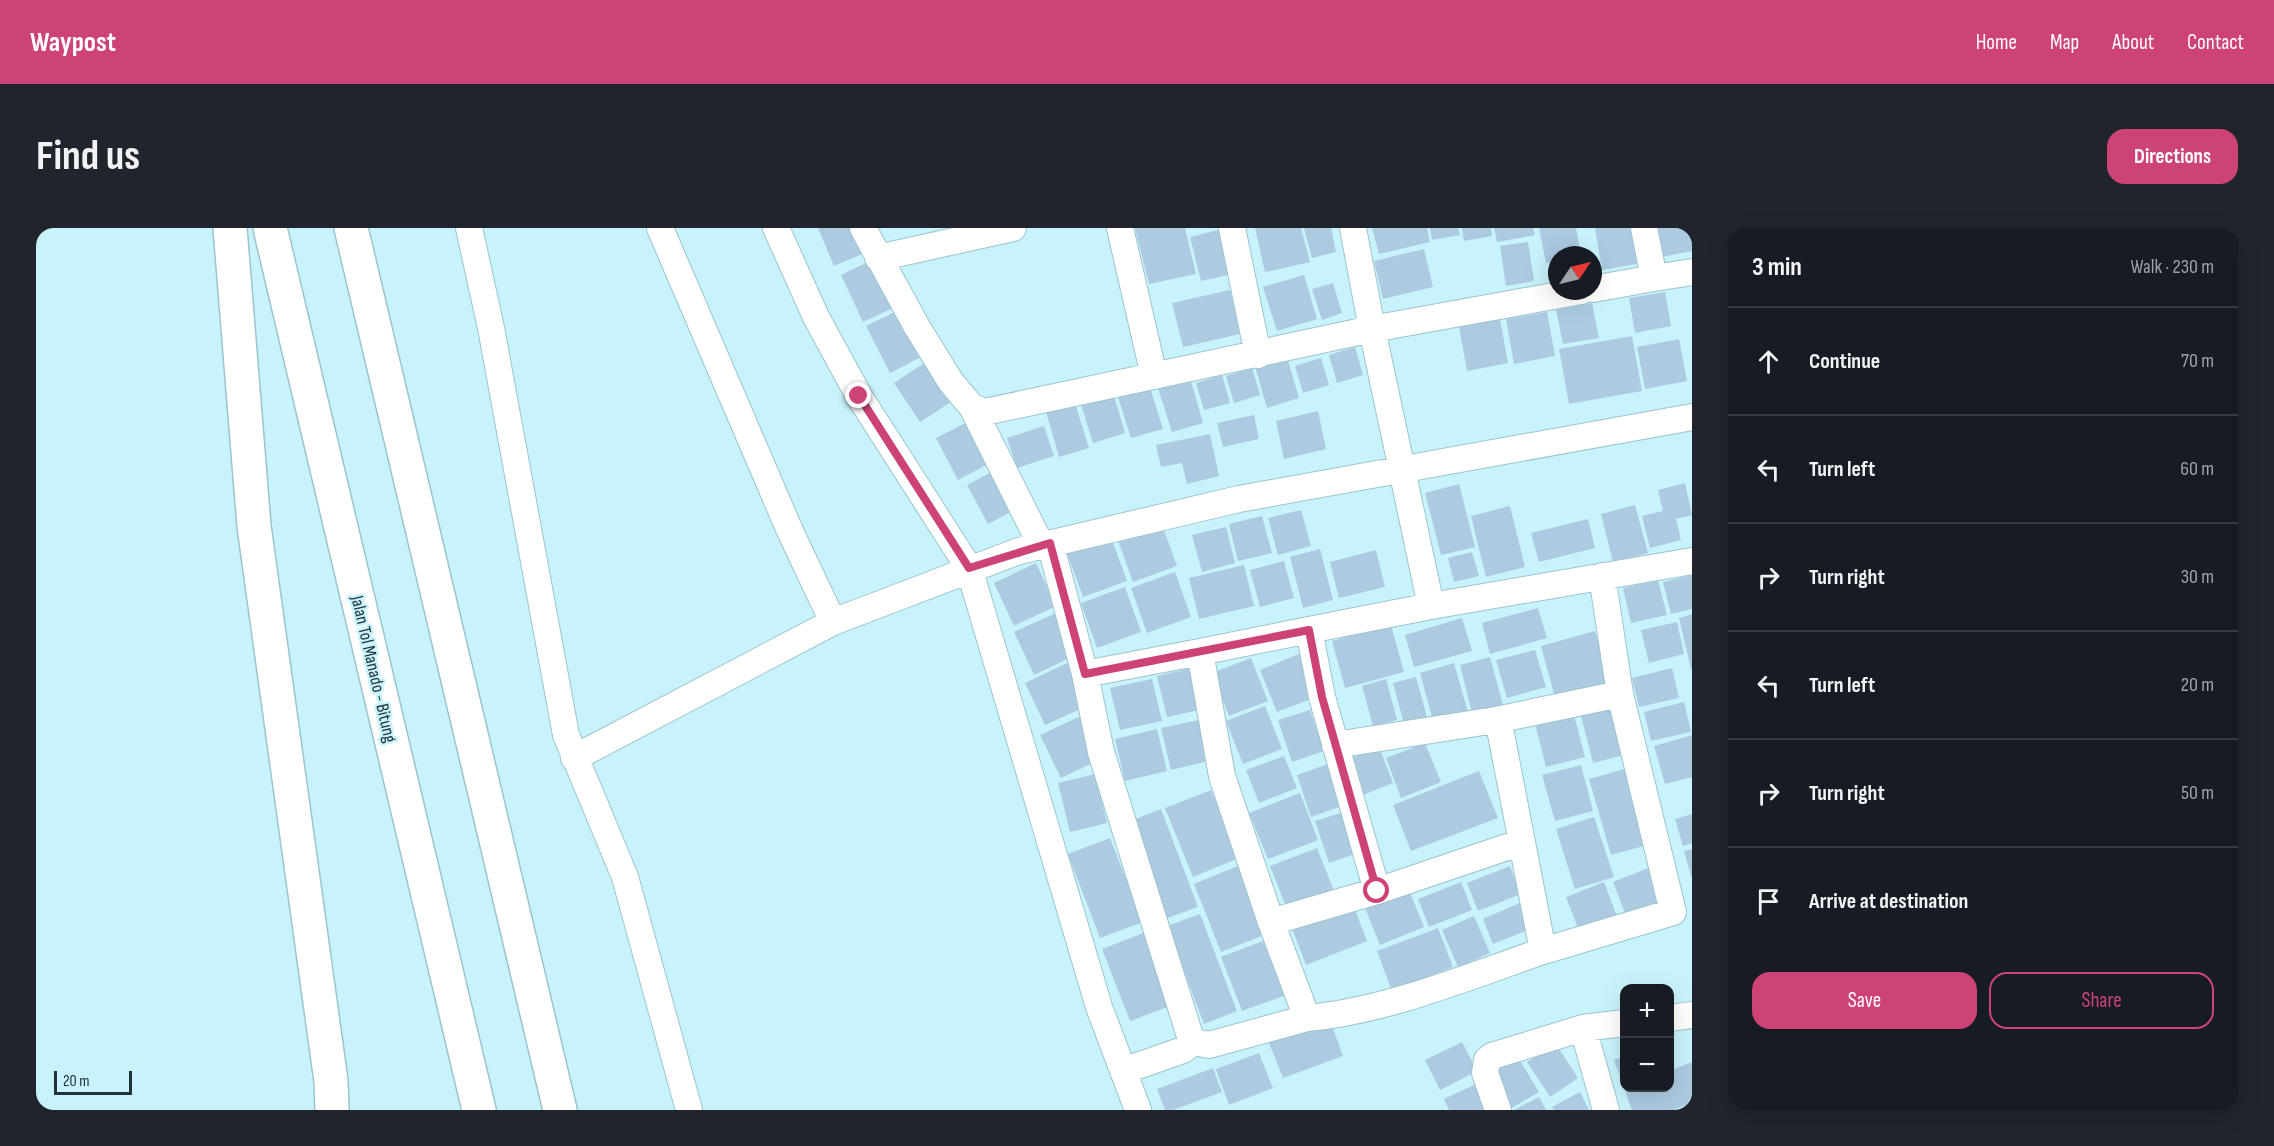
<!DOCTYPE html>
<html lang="en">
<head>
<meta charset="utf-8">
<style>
	body { margin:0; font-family:"Sofia Sans Condensed",sans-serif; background:#20242c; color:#f1f3f6 }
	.controls { position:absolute; right:18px; bottom:18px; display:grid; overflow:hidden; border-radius:12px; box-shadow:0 6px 24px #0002 }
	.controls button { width:54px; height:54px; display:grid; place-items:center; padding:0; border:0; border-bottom:2px solid #363941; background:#171b24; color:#f1f3f6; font:30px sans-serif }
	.compass { position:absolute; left:1512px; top:18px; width:54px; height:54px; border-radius:50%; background:#171b24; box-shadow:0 6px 24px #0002; rotate:55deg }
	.scale { position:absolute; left:18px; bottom:15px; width:78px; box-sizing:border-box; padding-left:6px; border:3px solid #223236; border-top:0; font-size:16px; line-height:21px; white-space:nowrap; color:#223236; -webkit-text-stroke:4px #c9f3fc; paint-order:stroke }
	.stop { position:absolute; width:18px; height:18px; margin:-14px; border:4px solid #cd4277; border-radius:50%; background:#fff }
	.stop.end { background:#cd4277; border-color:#fff; box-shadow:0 2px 6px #0008 }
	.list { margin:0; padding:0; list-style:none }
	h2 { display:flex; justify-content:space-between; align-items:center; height:78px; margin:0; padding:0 24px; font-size:26px }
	h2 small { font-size:20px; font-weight:400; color:#9ea1a6 }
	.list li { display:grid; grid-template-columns:39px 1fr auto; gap:18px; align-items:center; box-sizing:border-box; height:108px; padding:0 24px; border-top:2px solid #363941 }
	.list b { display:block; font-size:22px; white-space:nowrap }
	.list em { font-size:20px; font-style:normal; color:#9ea1a6 }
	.actions { display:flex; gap:12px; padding:18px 24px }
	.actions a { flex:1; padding:14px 0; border:2px solid #cd4277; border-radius:18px; text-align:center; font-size:21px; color:#cd4277 }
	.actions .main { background:#cd4277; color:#fff }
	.icon { flex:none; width:33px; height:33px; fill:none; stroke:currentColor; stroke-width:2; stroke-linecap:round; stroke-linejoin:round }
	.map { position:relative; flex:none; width:1656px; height:882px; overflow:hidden; border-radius:18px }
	header { display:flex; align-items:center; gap:36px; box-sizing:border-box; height:84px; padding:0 30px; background:#cd4277; color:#fff }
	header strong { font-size:28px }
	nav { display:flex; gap:33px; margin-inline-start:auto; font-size:21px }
	.intro { display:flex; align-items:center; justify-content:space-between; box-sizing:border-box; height:144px; padding:0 36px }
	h1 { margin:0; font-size:42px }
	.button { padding:15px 27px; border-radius:18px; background:#cd4277; color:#fff; font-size:21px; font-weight:700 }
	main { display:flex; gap:36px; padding:0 36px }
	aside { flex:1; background:#171b24; border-radius:18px; box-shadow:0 6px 24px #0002 }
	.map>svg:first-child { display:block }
</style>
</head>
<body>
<header>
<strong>Waypost</strong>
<nav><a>Home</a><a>Map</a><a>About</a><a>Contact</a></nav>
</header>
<div class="intro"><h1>Find us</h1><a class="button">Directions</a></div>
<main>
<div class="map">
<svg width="1656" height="882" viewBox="0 0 1656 882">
	<rect width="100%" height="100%" fill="#c9f3fc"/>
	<path fill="#adcae1" d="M782,0h38l11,24 -33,14z
		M1099,0h50l11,46 -47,10z
		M1190,0l11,45 -36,8 -11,-44z
		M1219,0h46l9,34 -45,10z
		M1268,0h27l5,24 -24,6z
		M1336,0h55l3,14 -51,12z
		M1394,0h28l2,7 -28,5z
		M1426,0h29l1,8 -28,5z
		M1458,0h39l2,7 -38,7z
		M1503,0h37l5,27h-24v7l-11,1z
		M1559,0h36l6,36 -35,6z
		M1615,0h41v23l-35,7z
		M1492,14l6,39 -28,5 -6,-40z
		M1388,21l9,38 -50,12 -9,-38z
		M836,32l23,47 -32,15 -22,-47z
		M1268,47l13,44 -40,12 -14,-44z
		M1297,55l9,30 -20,7 -10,-31z
		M1194,62l10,44 -57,13 -11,-44z
		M1629,64l6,34 -36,7 -6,-35z
		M1556,75l7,35 -36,6 -7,-34z
		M863,82l24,46 -33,17 -24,-47z
		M1511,84l8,44 -41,8 -8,-45z
		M1464,91l8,44 -41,8 -8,-44z
		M1596,108l10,55 -73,13 -10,-55z
		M1643,111l8,42 -42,8 -8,-42z
		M1319,119l8,28 -26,8 -8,-28z
		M1250,126l13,44 -32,10 -13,-45z
		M1285,130l8,27 -26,8 -8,-27z
		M893,132l25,40 -34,22 -26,-39z
		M1216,140l8,27 -26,8 -8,-27z
		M1186,147l8,28 -26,7 -8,-27z
		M1154,150l13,45 -31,9 -14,-44z
		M1113,156l14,45 -32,9 -14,-44z
		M1076,161l13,44 -32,10 -14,-45z
		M1038,172l15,48 -30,9 -14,-49z
		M1282,183l8,38 -42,10 -8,-38z
		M1218,187l5,24 -36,8 -6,-24z
		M937,191l21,42 -36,19 -22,-42z
		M1008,198l10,30 -37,12 -10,-30z
		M1174,206l9,42 -32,8 -5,-21 -21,4 -5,-22z
		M963,240l21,39 -32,17 -21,-39z
		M1649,255l7,32 -16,4 5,21 -31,8 -8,-32 21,-5 -5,-21z
		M1423,256l16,63 -34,8 -16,-62z
		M1599,277l13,48 -35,9 -12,-48z
		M1474,278l15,61 -39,10 -15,-61z
		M1265,282l10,36 -33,9 -10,-37z
		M1226,288l10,37 -34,8 -9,-37z
		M1552,291l7,29 -56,14 -8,-29z
		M1125,294l16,44 -44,16 -16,-44z
		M1190,299l9,36 -33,9 -10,-37z
		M1075,309l16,44 -44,16 -16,-44z
		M1284,321l13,51 -30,8 -13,-51z
		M1340,322l9,37 -46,11 -9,-36z
		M1436,324l7,24 -25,6 -6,-24z
		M1248,333l10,37 -34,9 -10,-37z
		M1000,335l20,43 -42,20 -20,-43z
		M1208,337l10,41 -55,13 -10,-41z
		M1139,344l16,45 -44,16 -16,-45z
		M1656,347v34l-21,5 -8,-32z
		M1622,352l9,35 -36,8 -8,-35z
		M1089,359l16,45 -44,16 -16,-45z
		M1502,380l9,30 -57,16 -8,-31z
		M1020,385l20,42 -42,20 -20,-43z
		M1656,386v55h-1l-12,-51z
		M1426,390l10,33 -58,16 -9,-32z
		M1641,394l7,32 -35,9 -8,-33z
		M1355,397l13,47 -59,16 -13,-47z
		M1559,403l15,52 -55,15 -14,-52z
		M1499,422l11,37 -39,11 -11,-38z
		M1263,426l17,43 -39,15 -17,-42z
		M1454,429l13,48 -31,8 -12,-48z
		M1215,430l17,43 -39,15 -17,-43z
		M1031,435l20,43 -42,19 -20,-42z
		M1418,435l16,56 -35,9 -15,-55z
		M1163,438l10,42 -42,9 -10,-41z
		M1636,440l7,30 -40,9 -7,-29z
		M1380,449l11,40 -23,7 -11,-41z
		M1116,451l10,42 -42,9 -10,-42z
		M1350,451l11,41 -24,6 -11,-40z
		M1648,474l7,30 -40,9 -7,-29z
		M1229,478l17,43 -39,15 -17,-43z
		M1583,479l12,46 -38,10 -12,-47z
		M1274,482l14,41 -32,11 -14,-42z
		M1537,483l12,46 -39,10 -12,-47z
		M1047,487l20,43 -42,20 -21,-43z
		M1167,491l10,41 -42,10 -10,-42z
		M1121,501l10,42 -42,10 -10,-42z
		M1656,507v42l-27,7 -11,-38z
		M1389,515l16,39 -40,16 -15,-40z
		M1343,519l14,36 -30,12 -14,-36z
		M1248,528l13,32 -38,15 -13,-33z
		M1292,536l14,42 -31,11 -14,-42z
		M1545,537l12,46 -38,10 -13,-46z
		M1592,540l23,76 -40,11 -22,-76z
		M1443,543l19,47 -87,33 -18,-46z
		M1059,546l12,49 -37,9 -12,-49z
		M1175,562l28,68 -46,19 -28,-69z
		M1264,565l18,47 -50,19 -19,-46z
		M1125,581l37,98 -33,12 -37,-97z
		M1311,583l14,41 -32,11 -14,-42z
		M1656,586v29l-9,3 -8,-27z
		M1558,589l20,60 -39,12 -19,-60z
		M1074,610l33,84 -43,16 -32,-84z
		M1281,620l17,43 -47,18 -17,-43z
		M1656,621v27h-1l-7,-25z
		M1204,637l27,69 -46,18 -27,-68z
		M1474,638l11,28 -43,17 -11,-28z
		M1615,639l14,36 -38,15 -14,-36z
		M1425,654l11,28 -43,17 -11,-28z
		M1568,654l14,37 -38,14 -14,-36z
		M1373,662l15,37 -44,18 -15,-37z
		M1488,673l11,26 -42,17 -10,-25z
		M1316,674l15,39 -61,24 -15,-39z
		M1164,686l37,97 -33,13 -37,-98z
		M1438,688l16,37 -32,14 -16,-37z
		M1402,700l15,39 -61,24 -15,-40z
		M1110,704l27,73 -43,16 -28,-72z
		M1227,713l21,55 -42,15 -21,-54z
		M1294,792l13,36 -60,22 -14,-35z
		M1426,814l15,29 -37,19 -15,-30z
		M1520,816l22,34 -28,19 -23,-35z
		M1223,825l14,35 -44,17 -13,-36z
		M1588,828v31l-10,-27z
		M1482,829l21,35 -29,17 -21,-35z
		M1656,834v41l-19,7h-41l-8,-22h46v-17z
		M1177,840l9,24 -49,18h-8l-8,-21z
		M1442,855l14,27h-43l-5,-11z
		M1544,864l9,18h-35l-2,-3z
		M1503,869l7,13h-32z"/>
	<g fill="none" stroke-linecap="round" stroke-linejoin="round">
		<defs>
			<path id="minor" d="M433,0l22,100 75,407 59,142 64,233
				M624,0l130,303 43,91
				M740,0l40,89 43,79 110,172 130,439 39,103
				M827,0l54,99 34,55 21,25 13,5 387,-83 209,-38
				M1084,0l34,148
				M1196,0l26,127
				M1317,0l19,101 59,277 261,-45
				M1608,0l10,50 38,-6
				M842,30l135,-30
				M1557,61l61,-11
				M936,179l69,138
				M1014,315l35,131 16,78 89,284 4,6 15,3 98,-27 -36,-96 -49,-146 -22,-124 -115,22
				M1566,348l18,118
				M1273,402l122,-24
				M1164,424l109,-22 13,67 55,194 -106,31
				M1584,466l53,218 -130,39 -42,-217 -5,-14z
				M1299,517l161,-25
				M538,530l259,-136 186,-71 220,-52 453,-82
				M1341,663l145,-49
				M1271,790c76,-6 163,-42 236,-67
				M1634,790l22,-3
				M1547,800l23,82
				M1087,843l60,-21 11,-8
				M1462,882l-13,-37 2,-13 5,-4 91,-28 41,-5"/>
			<path id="motorway" d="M194,0l24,298 77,555 1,29
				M234,0l209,882
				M315,0l209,882"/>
		</defs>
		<use href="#minor" stroke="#9bc4cc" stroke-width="28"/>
		<use href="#motorway" stroke="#9bc4cc" stroke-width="36"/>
		<use href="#minor" stroke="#fff" stroke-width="26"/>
		<use href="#motorway" stroke="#fff" stroke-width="33"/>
	</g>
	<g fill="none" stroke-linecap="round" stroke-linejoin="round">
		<path stroke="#cd4277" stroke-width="8" d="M823,168l110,172 81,-25 35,131 224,-44 13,67 55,194"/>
	</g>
	<g text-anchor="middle" stroke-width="5" stroke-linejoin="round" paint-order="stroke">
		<g font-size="18" fill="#223236" stroke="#c9f3fc">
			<text transform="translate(338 441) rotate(77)" y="6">Jalan Tol Manado - Bitung</text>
		</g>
	</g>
</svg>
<div class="controls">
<button>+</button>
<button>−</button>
</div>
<svg class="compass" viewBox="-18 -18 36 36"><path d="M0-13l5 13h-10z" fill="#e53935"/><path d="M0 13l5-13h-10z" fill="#9ea1a6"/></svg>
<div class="scale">20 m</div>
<div class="stop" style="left:1341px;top:663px"></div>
<div class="stop end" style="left:823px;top:168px"></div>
</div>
<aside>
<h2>3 min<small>Walk · 230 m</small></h2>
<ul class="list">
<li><svg class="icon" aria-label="ahead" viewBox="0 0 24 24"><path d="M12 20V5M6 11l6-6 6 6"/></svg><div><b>Continue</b></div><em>70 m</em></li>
<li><svg class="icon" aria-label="left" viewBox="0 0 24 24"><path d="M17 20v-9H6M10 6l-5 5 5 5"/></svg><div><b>Turn left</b></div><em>60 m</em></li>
<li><svg class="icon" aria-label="right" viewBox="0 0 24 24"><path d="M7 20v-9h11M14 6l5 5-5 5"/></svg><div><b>Turn right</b></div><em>30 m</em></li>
<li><svg class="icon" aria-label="left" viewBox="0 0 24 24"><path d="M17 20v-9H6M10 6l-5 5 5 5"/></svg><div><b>Turn left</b></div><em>20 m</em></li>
<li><svg class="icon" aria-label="right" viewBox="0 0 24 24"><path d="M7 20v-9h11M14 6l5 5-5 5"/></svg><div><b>Turn right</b></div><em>50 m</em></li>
<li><svg class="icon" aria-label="arrive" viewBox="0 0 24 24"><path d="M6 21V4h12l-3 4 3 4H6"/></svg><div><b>Arrive at destination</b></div></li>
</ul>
<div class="actions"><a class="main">Save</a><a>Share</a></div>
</aside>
</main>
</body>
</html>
